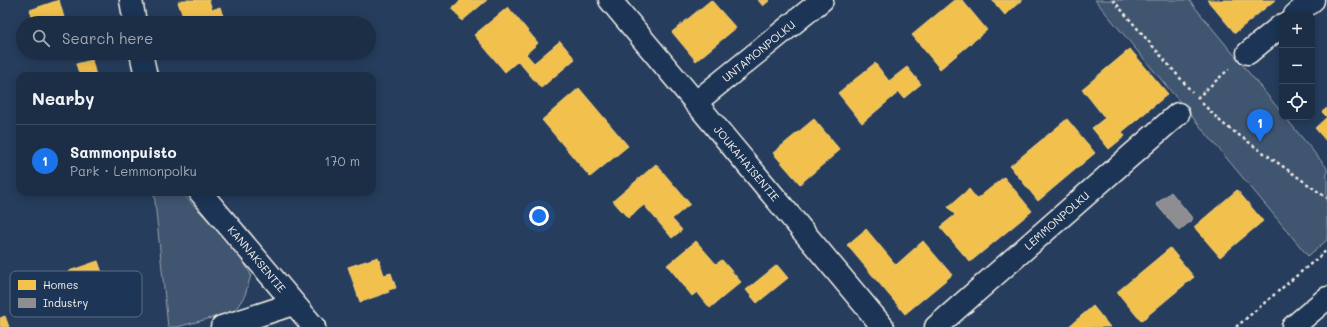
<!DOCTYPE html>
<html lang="en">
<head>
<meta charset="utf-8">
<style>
	body { margin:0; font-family:Mali,sans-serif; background:#25364d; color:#f1f3f6 }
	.controls { position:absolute; right:12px; top:12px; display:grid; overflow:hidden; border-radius:8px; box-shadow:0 2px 10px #0003 }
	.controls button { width:36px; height:36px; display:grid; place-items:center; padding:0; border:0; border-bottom:1px solid #3a4a5f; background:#1c2e46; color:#f1f3f6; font:20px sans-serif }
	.you { position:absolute; left:539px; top:216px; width:14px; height:14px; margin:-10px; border:3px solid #fff; border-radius:50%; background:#1a73e8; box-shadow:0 0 0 6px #1a73e833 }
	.badge { display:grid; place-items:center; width:26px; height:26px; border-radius:50%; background:#1a73e8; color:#fff; font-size:13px; font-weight:700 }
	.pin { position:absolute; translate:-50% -33px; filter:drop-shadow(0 1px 2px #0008) }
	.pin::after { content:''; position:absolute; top:21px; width:14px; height:12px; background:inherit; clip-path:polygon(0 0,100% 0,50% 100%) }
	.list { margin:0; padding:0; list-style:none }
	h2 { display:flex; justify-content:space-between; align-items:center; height:52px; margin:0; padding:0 16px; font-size:17px }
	h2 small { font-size:13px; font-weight:400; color:#a0a8b3 }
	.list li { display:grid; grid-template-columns:26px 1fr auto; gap:12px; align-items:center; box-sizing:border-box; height:72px; padding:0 16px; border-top:1px solid #3a4a5f }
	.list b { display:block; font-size:15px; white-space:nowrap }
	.list p { margin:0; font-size:13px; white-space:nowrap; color:#a0a8b3 }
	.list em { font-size:13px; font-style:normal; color:#a0a8b3 }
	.icon { flex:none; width:22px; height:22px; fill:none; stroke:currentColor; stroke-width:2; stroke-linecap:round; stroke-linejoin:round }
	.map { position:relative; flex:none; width:1327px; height:327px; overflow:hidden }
	.search { position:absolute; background:#1c2e46; box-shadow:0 2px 10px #0003; left:16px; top:16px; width:360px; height:44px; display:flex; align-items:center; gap:10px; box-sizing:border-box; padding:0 14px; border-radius:22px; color:#a0a8b3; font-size:15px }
	.panel { position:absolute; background:#1c2e46; box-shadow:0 2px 10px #0003; left:16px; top:72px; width:360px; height:124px; border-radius:12px }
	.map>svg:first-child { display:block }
</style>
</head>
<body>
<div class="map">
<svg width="1327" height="327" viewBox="0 0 1327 327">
	<rect width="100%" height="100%" fill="#263d5d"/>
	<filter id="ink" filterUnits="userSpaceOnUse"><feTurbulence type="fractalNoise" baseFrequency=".025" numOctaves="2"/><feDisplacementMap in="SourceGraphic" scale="8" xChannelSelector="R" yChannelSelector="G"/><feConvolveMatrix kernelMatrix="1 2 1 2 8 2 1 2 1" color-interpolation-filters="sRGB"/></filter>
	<g filter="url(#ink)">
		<path fill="#40546f" stroke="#9aa2ac" d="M1095,0h94l93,113v4h3l42,51v72l-19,16z
			M154,192h27l58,61 12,22 -6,20 -11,17 -57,15h-9z"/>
		<path fill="#f2c14e" stroke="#f3cf7c" d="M59,0l6,21 7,-2 1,4h-39l-4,-13z
			M182,0h27l3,10 8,-3 5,15 -40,1 -7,-21z
			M461,0h26l-25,21 -10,-13z
			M711,0l25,28 -40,33 -24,-29z
			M758,0h12l-7,6z
			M954,0h8l25,30 -47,39 -28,-34z
			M992,0h30l-17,15z
			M1207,0h68l-40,33z
			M508,7l30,36 -12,11 8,9 26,-22 15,18 -34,29 -23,-27 -13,11 -31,-37z
			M1130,49l38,45 -46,38 3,4 -16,13 -17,-21 13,-10 -23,-29z
			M92,60l4,16h-16l-4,-12z
			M875,63l14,18 18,-14 14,17 -17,14 -5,-6 -37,31 -24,-30z
			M579,88l49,58 -38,31 -48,-57z
			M1327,108v34l-12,-14 12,-11 -5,-5z
			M814,119l26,31 -40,34 -27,-31z
			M1067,119l28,34 -57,48 -28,-35z
			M656,164l34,40 -18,15 10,11 -10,8 -28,-33 -16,13 -15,-17z
			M1004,177l28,34 -62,51 -30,-35 15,-12 -7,-8 21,-18 8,10z
			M1237,190l26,31 -43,36 -26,-30z
			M866,229l30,36 27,-24 29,34 -47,39 -58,-69z
			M696,241l20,23 6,-4 19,22 -31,26 -13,-16 -5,4 -25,-31z
			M1170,248l24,29 -53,44 -24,-29z
			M378,257l6,18 7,-2 5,15 -8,2 1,2 -29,10 -12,-35z
			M98,261l8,23 8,-2 4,14 -36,13 -13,-38z
			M777,265l11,13 -31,25 -11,-13z
			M1093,306l17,21h-42z
			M5,316l4,11h-9v-9z"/>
		<path fill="#8d8d92" stroke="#acabac" d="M1171,192l22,27 -14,12 -23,-27z"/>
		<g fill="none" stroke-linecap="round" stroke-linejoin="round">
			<defs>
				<g id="minor">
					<path d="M131,0l4,23"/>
					<path id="s1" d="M610,0l273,327"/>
					<path d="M1295,15l18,-15"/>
					<path d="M141,53l5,23"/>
					<path d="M1248,53l34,-28"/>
					<path id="s2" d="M695,103l127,-103"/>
					<path id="s3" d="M200,192l114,135"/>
					<path d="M222,327l71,-23"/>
					<path id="s4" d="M936,327l242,-213"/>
					<path d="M1293,327l34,-29"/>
				</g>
			</defs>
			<use href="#minor" stroke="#f4f1e8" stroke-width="25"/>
			<path stroke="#f4f1e8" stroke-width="2.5" stroke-dasharray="3 3" stroke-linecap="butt" d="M1113,0l79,92
				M1197,98l32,-29
				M1202,103l20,20 105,75
				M1236,327l91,-77"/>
			<use href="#minor" stroke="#1d3557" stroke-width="22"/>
		</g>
	</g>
	<g text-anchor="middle" stroke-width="4" stroke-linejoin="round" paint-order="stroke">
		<g font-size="11" fill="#f4f1e8" stroke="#1d3557">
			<text dy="4" stroke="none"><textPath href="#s2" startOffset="82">UNTAMONPOLKU</textPath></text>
			<text dy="4" stroke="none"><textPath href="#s1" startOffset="213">JOUKAHAISENTIE</textPath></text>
			<text dy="4" stroke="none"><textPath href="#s4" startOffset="161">LEMMONPOLKU</textPath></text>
			<text dy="4" stroke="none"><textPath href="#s3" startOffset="88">KANNAKSENTIE</textPath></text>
		</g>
	</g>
	<rect x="10" y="271" width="132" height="46" rx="6" fill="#1d3557" stroke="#5e6d82" stroke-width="1"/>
	<rect x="18" y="280" width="18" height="10" fill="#f2c14e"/>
	<rect x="18" y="298" width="18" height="10" fill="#8d8d92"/>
	<g font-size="11" fill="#f4f1e8">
		<text x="43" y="289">Homes</text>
		<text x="43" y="307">Industry</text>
	</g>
</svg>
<div class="controls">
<button>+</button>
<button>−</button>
<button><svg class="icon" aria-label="locate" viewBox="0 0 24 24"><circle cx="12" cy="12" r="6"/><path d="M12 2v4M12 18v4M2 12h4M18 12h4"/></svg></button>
</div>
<div class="you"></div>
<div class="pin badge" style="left:1260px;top:142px">1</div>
<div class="search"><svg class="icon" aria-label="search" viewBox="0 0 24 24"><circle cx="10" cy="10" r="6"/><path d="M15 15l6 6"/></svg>Search here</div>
<section class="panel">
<h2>Nearby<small></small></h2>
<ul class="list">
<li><span class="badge">1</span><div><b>Sammonpuisto</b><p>Park · Lemmonpolku</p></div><em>170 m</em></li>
</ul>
</section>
</div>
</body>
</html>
